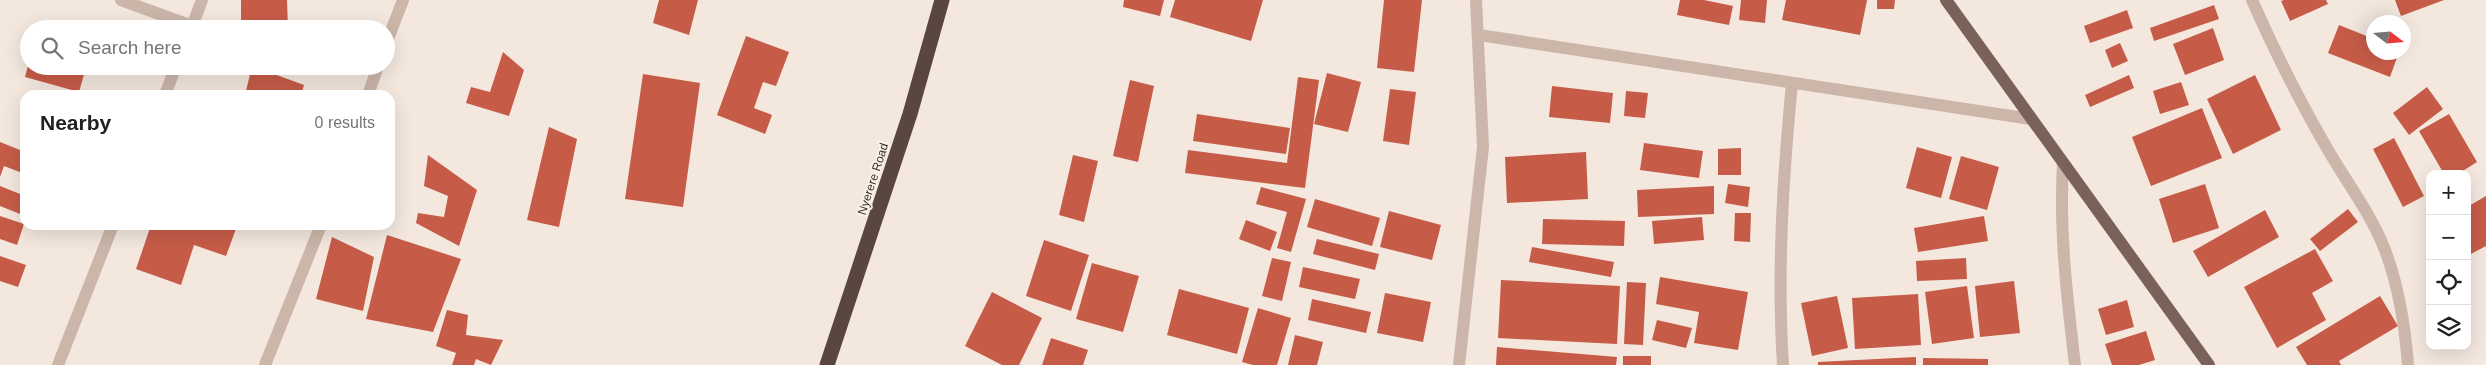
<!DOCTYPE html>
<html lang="en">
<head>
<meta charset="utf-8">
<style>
	body { margin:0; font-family:Arial,sans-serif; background:#f2f2f2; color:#202124 }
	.controls { position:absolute; right:15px; bottom:15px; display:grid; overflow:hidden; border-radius:10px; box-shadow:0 5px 20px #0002 }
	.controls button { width:45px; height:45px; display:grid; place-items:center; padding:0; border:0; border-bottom:1px solid #e0e0e0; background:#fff; color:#202124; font:25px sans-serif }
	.compass { position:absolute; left:2366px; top:15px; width:45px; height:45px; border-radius:50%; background:#fff; box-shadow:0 5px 20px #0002; rotate:106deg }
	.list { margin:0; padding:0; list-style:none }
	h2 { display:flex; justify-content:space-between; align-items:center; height:65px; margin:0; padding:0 20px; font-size:21px }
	h2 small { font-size:16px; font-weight:400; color:#757577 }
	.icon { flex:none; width:28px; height:28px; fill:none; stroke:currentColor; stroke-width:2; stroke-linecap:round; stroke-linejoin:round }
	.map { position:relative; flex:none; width:2486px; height:365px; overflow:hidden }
	.search { position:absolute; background:#fff; box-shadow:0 5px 20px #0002; left:20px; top:20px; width:375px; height:55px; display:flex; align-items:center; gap:12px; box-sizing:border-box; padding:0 18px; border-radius:28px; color:#757577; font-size:19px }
	.panel { position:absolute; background:#fff; box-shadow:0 5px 20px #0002; left:20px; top:90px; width:375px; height:140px; border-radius:15px }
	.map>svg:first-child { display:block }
</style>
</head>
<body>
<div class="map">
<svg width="2486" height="365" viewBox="0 0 2486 365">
	<rect width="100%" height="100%" fill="#f3e7de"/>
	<path fill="#c65c48" d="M241,0h46l1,29h-47z
		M659,0h39l-9,35 -36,-12z
		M1124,0h40l-4,16 -37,-9z
		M1175,0h88l-12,41 -81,-24z
		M1384,0h38l-8,72 -37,-4z
		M1680,0h24l29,6 -4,19 -52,-10z
		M1741,0h26l-2,23 -26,-3z
		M1786,0h81l-7,35 -78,-15z
		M1877,0h18l-1,9h-17z
		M2284,0h42l2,4 -38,17 -9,-20z
		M2395,0h49l-43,16z
		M2214,5l5,14 -65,22 -4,-13z
		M2127,10l6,18 -43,15 -6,-17z
		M2339,25l35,14v13h25l-9,25 -62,-24z
		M2213,28l11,32 -39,15 -12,-31z
		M746,36l43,16 -13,34 -13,-4 -9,26 18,7 -7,19 -48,-19z
		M2120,43l8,18 -16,7 -7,-18z
		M503,52l21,18 -15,46 -43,-13 5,-16 19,5z
		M28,66h39l18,5 -6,21 -54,-15z
		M252,66l52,19 -3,10h-56z
		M1327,73l34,9 -13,50 -34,-8z
		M643,74l57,9 -17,124 -58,-8z
		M2129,75l5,13 -44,19 -5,-12z
		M2255,75l26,55 -48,24 -26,-55z
		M1298,77l21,3 -14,108 -120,-15 3,-23 99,13z
		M1130,80l24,6 -16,76 -25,-6z
		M2181,82l8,23 -29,9 -7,-23z
		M1552,86l61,7 -3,30 -61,-6z
		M2427,87l16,22 -34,26 -16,-22z
		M1390,89l26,3 -7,53 -26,-4z
		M1626,91l22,2 -3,25 -21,-2z
		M2202,108l20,50 -71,28 -19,-49z
		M1197,114l93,14 -4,26 -93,-13z
		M2449,114l28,48 -19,12h-14l-25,-43z
		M549,127l28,12 -18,88 -32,-7z
		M2394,138l30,58 -21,11 -30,-58z
		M0,142l25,10v22l-21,-8 -4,11z
		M1644,143l59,8 -4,27 -59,-8z
		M1917,147l35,10 -11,41 -35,-10z
		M1741,148v27h-23v-26z
		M1586,152l2,47 -81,4 -2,-46z
		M428,155l49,35 -18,56 -43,-23 2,-10 26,4 4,-21 -24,-10z
		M1073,155l25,6 -14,61 -25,-7z
		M1961,156l38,11 -12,43 -38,-11z
		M1728,184l22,3 -2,20 -23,-4z
		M2205,184l14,44 -46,15 -14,-44z
		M0,186l25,10v20l-25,-10z
		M1714,186v28l-76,3 -1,-27z
		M1261,187l45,12 -15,53 -14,-4 10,-36 -31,-8z
		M2486,196v50l-17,9 -2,-4v-44z
		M1315,199l65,19 -8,28 -65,-19z
		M2348,209l10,13 -38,29 -10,-12z
		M2265,210l14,27 -71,40 -15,-26z
		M1389,211l52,14 -9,35 -52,-13z
		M1735,213h16l-1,29 -16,-1z
		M0,216l24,8 -7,21 -17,-6z
		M1984,216l4,25 -70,11 -4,-24z
		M1702,217l2,23 -50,4 -2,-23z
		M1543,219l82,2 -1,25 -82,-2z
		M1246,220l31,12 -7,19 -31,-12z
		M151,225h84l2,1 -11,30 -32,-11 -13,40 -45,-16z
		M387,235l74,24 -28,73 -67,-13z
		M332,237l42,20 -11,54 -47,-12z
		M1317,239l62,15 -4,16 -62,-16z
		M1044,240l45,15 -18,56 -45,-15z
		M1532,247l82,15 -3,15 -82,-15z
		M2315,249l18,32 -21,12 14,27 -49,28 -33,-61z
		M0,256l26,9 -8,22 -18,-6z
		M1272,258l19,4 -9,39 -20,-5z
		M1966,258l1,21 -50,2 -1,-20z
		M1092,263l47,13 -16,56 -47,-13z
		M1303,267l57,12 -5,20 -56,-12z
		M1660,277l88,15 -10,58 -44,-7 5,-31 -43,-8z
		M1501,280l119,6 -3,58 -119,-6z
		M2014,281l6,52 -40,4 -5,-51z
		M1627,282l19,1 -3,62 -19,-1z
		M1967,286l7,52 -42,6 -7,-52z
		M1179,289l70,19 -12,46 -70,-19z
		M992,292l50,26 -23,47h-17l-37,-19z
		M1385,293l46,9 -8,40 -46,-9z
		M1918,294l3,51 -66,4 -3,-51z
		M1837,296l11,52 -36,8 -11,-53z
		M2380,296l18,30 -59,35 2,4h-34l-11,-18z
		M1312,299l59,13 -5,21 -58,-13z
		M2127,300l7,27 -28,8 -8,-26z
		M1258,308l33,10 -14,47h-24l-11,-3z
		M447,310l21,5 -2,20 37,5 -12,25 -15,-6 -2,6h-22l4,-12 -20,-7z
		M1657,320l35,8 -6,20 -34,-8z
		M2146,331l9,29 -16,5h-27l-7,-21z
		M1295,335l28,7 -6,23h-29z
		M1051,338l37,12 -5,15h-41z
		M1497,347l120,10 -1,8h-120z
		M1623,356h28v9h-28z
		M1916,357v8h-98v-3z
		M1923,358l65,1v6h-65z"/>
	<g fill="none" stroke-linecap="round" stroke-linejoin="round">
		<path stroke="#cbb6a9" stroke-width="12" d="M121,0l71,26
			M2252,0c23,52 50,106 79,155 19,32 41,61 54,95 14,37 20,76 23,115
			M191,29l11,-29
			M1479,35l552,84
			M386,44l17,-44
			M165,95l11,-29
			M368,95l10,-29
			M2063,163c-4,68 4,134 12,202
			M58,365l55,-140
			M265,365l56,-140
			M1459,365l24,-218 -7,-147
			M1783,365c-6,-94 0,-188 9,-282"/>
		<path stroke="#7a625a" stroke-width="12" d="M1946,0l263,365"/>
		<path stroke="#594640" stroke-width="15" d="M827,365l83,-251 32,-114"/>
	</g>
	<g text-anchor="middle" stroke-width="4" stroke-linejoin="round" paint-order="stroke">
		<g font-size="12" fill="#382d29" stroke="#faf2ea">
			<text transform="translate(873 179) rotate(-72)" y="4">Nyerere Road</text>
		</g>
	</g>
</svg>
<div class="controls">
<button>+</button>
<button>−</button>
<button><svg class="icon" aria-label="locate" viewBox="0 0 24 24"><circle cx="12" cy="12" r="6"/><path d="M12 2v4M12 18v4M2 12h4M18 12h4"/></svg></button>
<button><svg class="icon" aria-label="layers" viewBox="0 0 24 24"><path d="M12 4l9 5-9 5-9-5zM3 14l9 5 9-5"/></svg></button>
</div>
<svg class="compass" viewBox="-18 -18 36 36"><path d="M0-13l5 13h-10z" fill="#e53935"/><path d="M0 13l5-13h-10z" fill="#757577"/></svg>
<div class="search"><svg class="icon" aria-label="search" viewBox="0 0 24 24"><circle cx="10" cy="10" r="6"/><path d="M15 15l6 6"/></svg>Search here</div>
<section class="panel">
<h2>Nearby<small>0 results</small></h2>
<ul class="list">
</ul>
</section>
</div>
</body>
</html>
